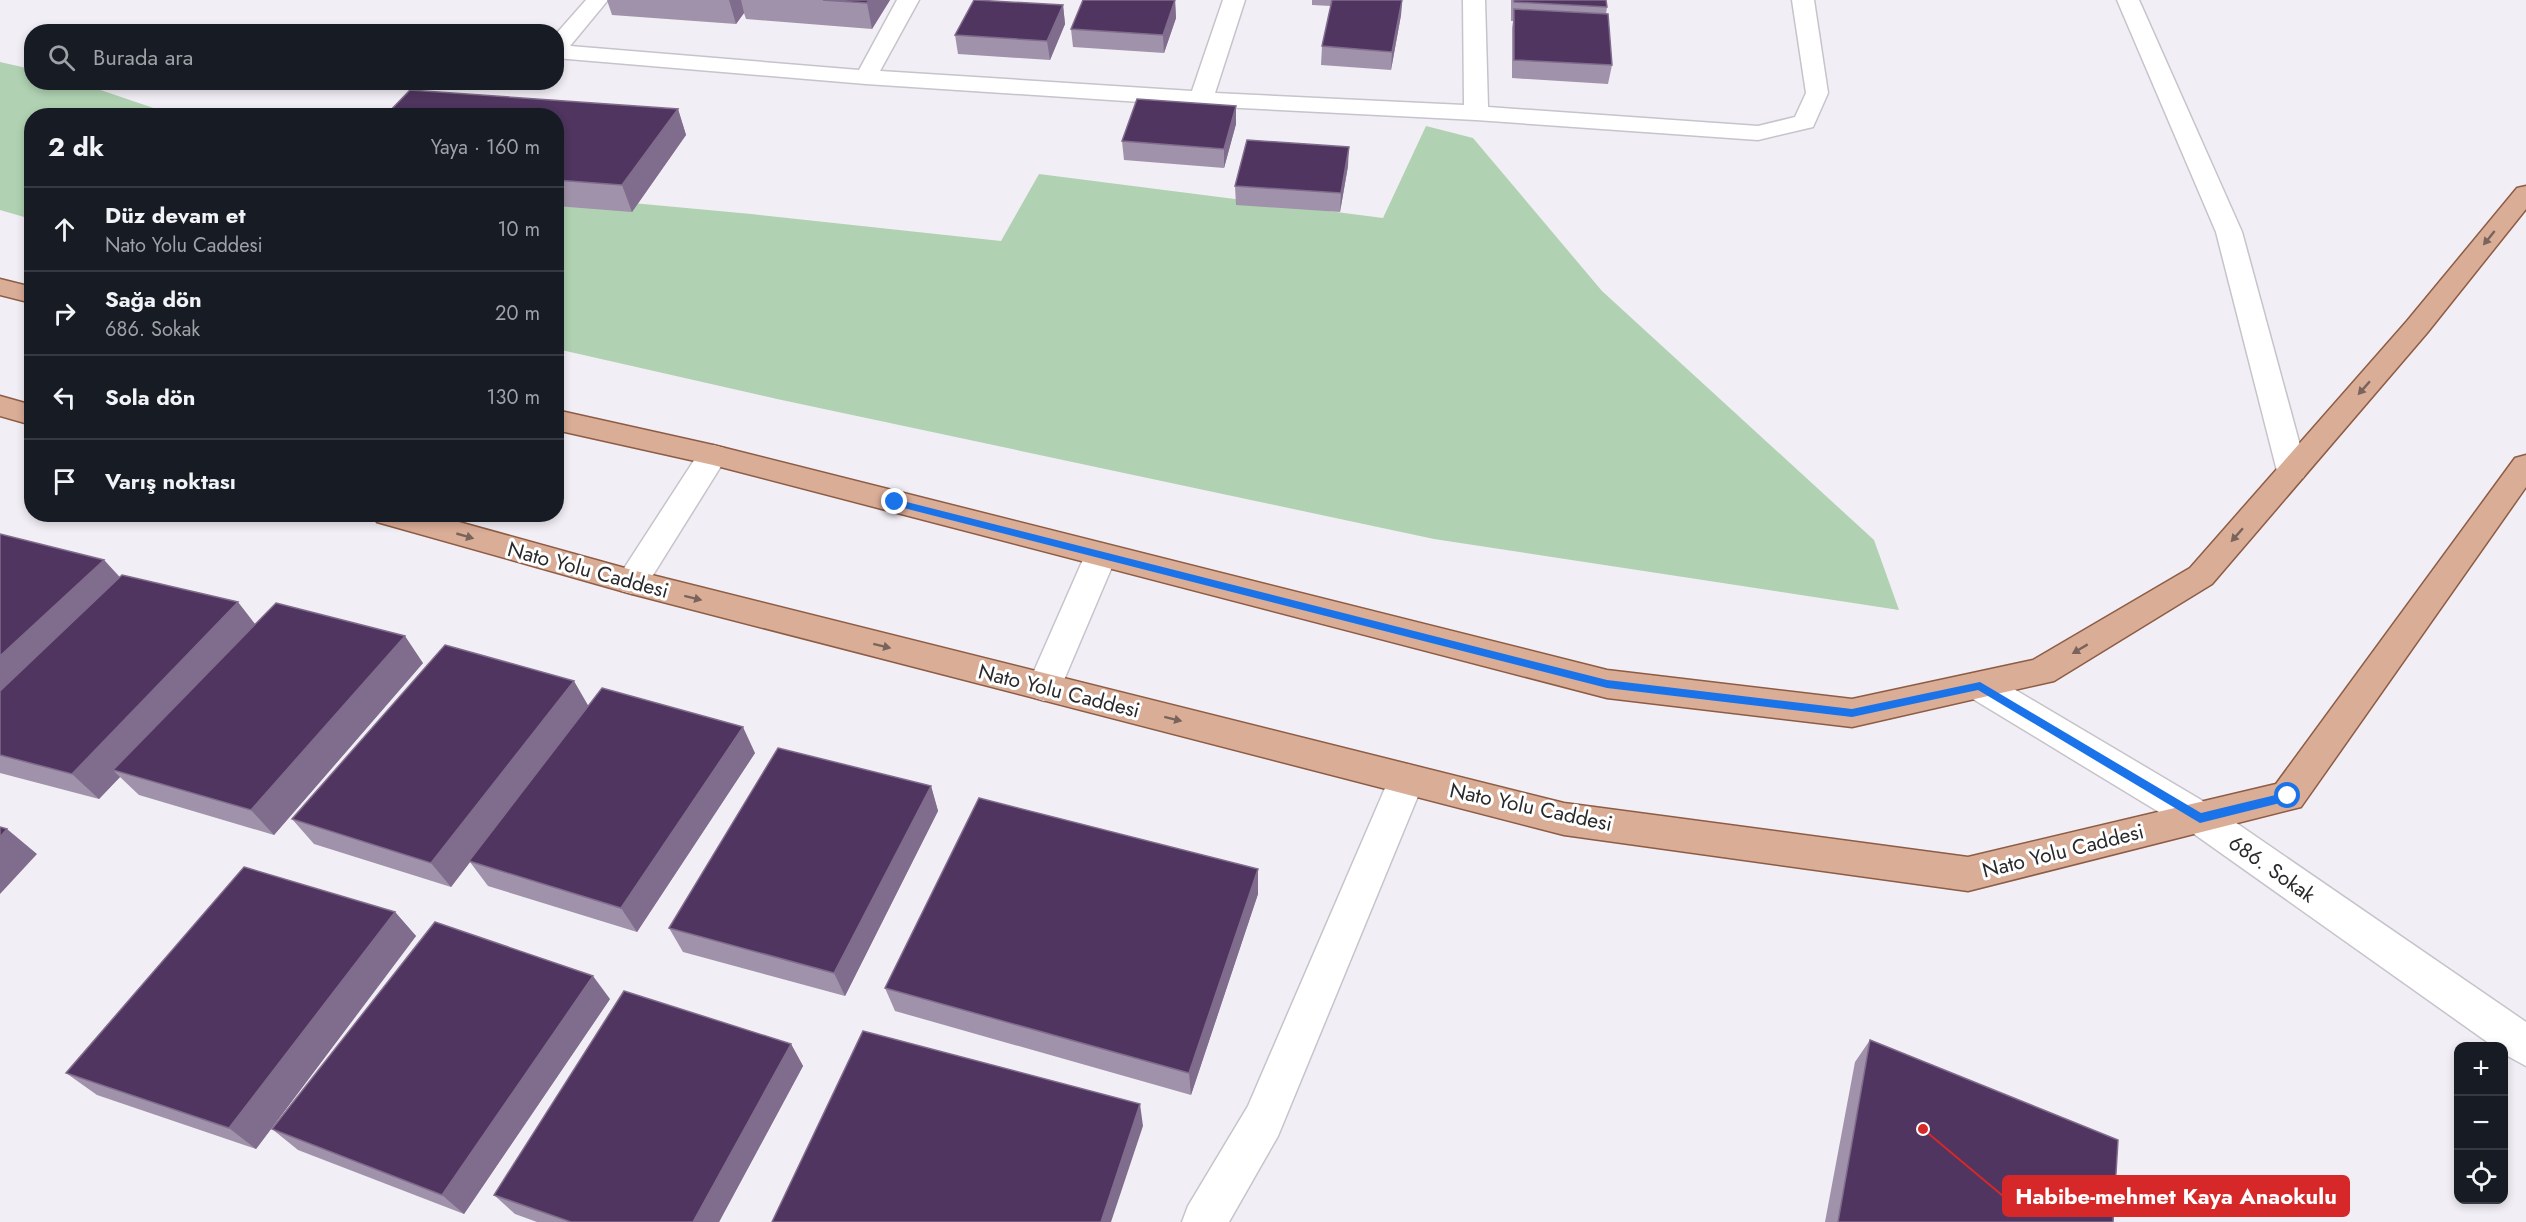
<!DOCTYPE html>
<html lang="tr">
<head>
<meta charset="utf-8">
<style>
	body { margin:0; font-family:Jost,sans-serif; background:#20242c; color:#f1f3f6 }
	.controls { position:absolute; right:18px; bottom:18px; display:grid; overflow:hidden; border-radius:12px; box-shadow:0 3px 9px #0003 }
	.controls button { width:54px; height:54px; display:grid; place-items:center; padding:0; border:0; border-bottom:2px solid #363941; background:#171b24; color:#f1f3f6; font:30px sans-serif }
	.stop { position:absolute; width:18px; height:18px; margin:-14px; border:4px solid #1a73e8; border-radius:50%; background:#fff }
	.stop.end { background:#1a73e8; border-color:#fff; box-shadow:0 2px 6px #0008 }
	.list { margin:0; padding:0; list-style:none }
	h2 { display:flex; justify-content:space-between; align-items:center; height:78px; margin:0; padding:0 24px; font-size:26px }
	h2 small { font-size:20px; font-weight:400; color:#9ea1a6 }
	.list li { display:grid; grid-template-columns:39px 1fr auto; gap:18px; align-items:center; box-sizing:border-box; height:84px; padding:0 24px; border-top:2px solid #363941 }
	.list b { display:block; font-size:22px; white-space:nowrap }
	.list p { margin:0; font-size:20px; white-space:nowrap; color:#9ea1a6 }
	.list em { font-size:20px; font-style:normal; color:#9ea1a6 }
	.icon { flex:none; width:33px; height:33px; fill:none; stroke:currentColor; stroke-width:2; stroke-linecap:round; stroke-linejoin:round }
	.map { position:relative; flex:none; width:2526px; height:1222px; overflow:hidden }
	.search { position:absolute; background:#171b24; box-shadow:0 3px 9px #0003; left:24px; top:24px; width:540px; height:66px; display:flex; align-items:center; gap:15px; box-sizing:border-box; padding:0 21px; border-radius:24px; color:#9ea1a6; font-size:22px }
	.panel { position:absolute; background:#171b24; box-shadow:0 3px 9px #0003; left:24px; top:108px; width:540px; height:414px; border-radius:24px }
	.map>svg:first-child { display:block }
</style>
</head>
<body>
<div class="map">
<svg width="2526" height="1222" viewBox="0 0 2526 1222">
	<rect width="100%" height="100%" fill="#f2eef5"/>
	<path fill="#b0d2b2" d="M0,62l31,7 1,13 48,1 94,32 -142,1 -1,103 -31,-9z
		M1426,126l47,12 129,153 272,249 25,70 -465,-71 -657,-140 -220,-50v-153l194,18 250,27 38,-67 344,44z"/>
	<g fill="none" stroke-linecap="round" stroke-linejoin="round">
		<defs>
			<path id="minor" d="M586,0h22l-38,46 289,24 38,-70h22l-39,71 312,20 31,-91h22l-30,93 249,12 -1,-105h22l3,107 270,19 37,-9 11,-24 -14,-93h22l14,93 -15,34 -55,13 -282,-20 -275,-14 -335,-22 -310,-26v-24z
				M2117,0h22l103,232 65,239 -4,7 -11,3 -11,-3 -4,-7 -61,-239z
				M713,445l11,3 4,7 -85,136 -11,3 -11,-3 -5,-9 5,-9 81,-125z
				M1101,543l11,4 5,8 -56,132 -5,10 -12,4 -12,-4 -5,-10 58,-132 5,-8z
				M1980,672l12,4 221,131 313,215v44l-22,-12v-8h-11l-306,-217 -219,-133 -5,-10 5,-10z
				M1407,764l13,4 5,11 -147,357 -49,86h-47l6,-16 60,-100 141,-327 5,-11z"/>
			<path id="major" d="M2526,186v23l-99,124 -215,251 -158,97 -202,46 -245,-29 -894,-233 -157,-35v-20l157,35 894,225 245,29 181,-39 157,-92 217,-247 110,-133z
				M0,279l32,8v16l-32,-8z
				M0,396l32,9v20l-32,-9z
				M2526,455v32l-225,320 -333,84 -404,-56 -932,-241 -255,-72 -4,-8h57l202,56 932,233 404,54 308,-73 239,-326z"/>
		</defs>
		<use href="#minor" stroke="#c7c3ca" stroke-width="3"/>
		<use href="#major" stroke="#8d5c44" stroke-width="3"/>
		<use href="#minor" fill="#fff" fill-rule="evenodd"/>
		<use href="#major" fill="#daad97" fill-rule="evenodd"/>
	</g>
	<path fill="#a092aa" d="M607,0h283l-18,29 -126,-10 -2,-6 -8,11 -124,-9z
		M1175,0l1,18 -12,35 -91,-6 -2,-18z
		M1312,0h90l-1,15 -10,55 -70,-5 1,-19 9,-40 -19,-1z
		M1511,0h95l1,7 -1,7 6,51 -4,19 -96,-6v-50l1,-7h-2z
		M1063,5l2,19 -15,36 -92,-6 -3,-19z
		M1236,106v18l-12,44 -100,-8 -2,-19z
		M678,109l8,26 -54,77 -76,-6v-90z
		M1348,166l-8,46 -104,-7 -1,-19z
		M0,534l104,26 16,17 135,47 168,39 -149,172 -135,-40 -19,-18 -21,22 -99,-26z
		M589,706l166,47 -118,179 -149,-46 -18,-24 -19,25 -137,-43 -22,-25z
		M931,786l7,25 -93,185 -162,-44 -14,-24z
		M1258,869v25l-67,201 -296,-84 -10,-23z
		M395,912l21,24 -160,213 -159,-54 -31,-22z
		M610,999l-146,215 -166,-64 -26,-21z
		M1870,1040l243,182h-288l30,-160z
		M791,1044l12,22 -84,156h-182l-22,-8 -21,-19z"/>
	<path fill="#806c8c" d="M729,0h12l3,13 -8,11z
		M869,0h21l-18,29 -5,-26z
		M1175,0l1,18 -12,35 -1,-18z
		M1402,0l-1,15 -10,55 1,-18z
		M1063,5l2,19 -15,36 -3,-19z
		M1236,106v18l-12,44v-19z
		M678,109l8,26 -54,77 -10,-27z
		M1349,147l-1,19 -8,46 1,-19z
		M104,560l24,27 -128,121v-52z
		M238,602l21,27 -146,141 7,7 -21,22 -27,-25z
		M405,636l18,27 -149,172 -23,-25z
		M574,681l15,26 -138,180 -20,-24z
		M743,727l12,26 -118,179 -16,-24z
		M931,786l7,25 -93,185 -11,-23z
		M7,829l30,25 -37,40v-57z
		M1258,869v25l-67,201 -2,-22z
		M395,912l21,24 -160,213 -27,-21z
		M593,976l17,23 -146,215 -22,-19z
		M791,1044l12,22 -84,156h-26z
		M1140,1104l3,22 -32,96h-10z"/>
	<path fill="#4f355f" stroke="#806c8c" stroke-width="1.5" d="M823,0h46l-2,3z
		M974,0h1l88,5 -16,36 -92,-6z
		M1083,0h92l-12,35 -92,-6z
		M1332,0h70l-10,52 -70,-6z
		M1514,0h92l1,7 -93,-5z
		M1514,9l94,5 4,51 -98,-5z
		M410,90l268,19 -56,76 -66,-5v-64h-171z
		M1137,99l99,7 -12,43 -102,-8z
		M1247,140l102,7 -8,46 -106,-7z
		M0,534l104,26 -104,96z
		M122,575l116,27 -166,172 -72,-19v-64z
		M276,603l129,33 -154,174 -138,-40z
		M445,645l129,36 -143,182 -139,-44z
		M602,688l141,39 -122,181 -152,-47z
		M778,748l153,38 -97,187 -165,-45z
		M979,798l279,71 -69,204 -304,-85z
		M0,827l7,2 -7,8z
		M244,867l151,45 -166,216 -163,-55z
		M435,922l158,54 -151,219 -170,-66z
		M624,991l167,53 -98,178h-122l-77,-27z
		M863,1031l277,73 -39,118h-329z
		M1870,1040l248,100 -5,82h-275z"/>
	<defs><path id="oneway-solid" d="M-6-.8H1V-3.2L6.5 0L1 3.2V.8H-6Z" transform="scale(1.5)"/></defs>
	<g fill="#79645c">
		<use href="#oneway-solid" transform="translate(2489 238) rotate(129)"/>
		<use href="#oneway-solid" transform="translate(2364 388) rotate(131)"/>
		<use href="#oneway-solid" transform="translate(2237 535) rotate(131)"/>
		<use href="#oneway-solid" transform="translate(465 536) rotate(16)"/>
		<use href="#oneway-solid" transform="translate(693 598) rotate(14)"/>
		<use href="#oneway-solid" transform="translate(882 646) rotate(14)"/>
		<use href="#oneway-solid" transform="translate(2080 649) rotate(149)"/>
		<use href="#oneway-solid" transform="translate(1173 719) rotate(14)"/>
	</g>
	<path fill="#1a73e8" d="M895,499l712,181 245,29 128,-27 221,131 87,-21 6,4 -6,5 -88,22 -222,-133 -126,27 -245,-29 -715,-183 -1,-3z"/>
	<g text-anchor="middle" stroke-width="6" stroke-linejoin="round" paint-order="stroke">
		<g font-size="21" fill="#2a292b" stroke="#fff">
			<text transform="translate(588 570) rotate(15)" y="7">Nato Yolu Caddesi</text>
			<text transform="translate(1059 691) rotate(14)" y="7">Nato Yolu Caddesi</text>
			<text transform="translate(1531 807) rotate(12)" y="7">Nato Yolu Caddesi</text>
			<text transform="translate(2063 851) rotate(-14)" y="7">Nato Yolu Caddesi</text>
			<text transform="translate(2272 869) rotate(35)" y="7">686. Sokak</text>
		</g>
	</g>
	<path fill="none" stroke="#d62828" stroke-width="2" d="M1923 1129L2003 1196"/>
	<circle fill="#d62828" stroke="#fff" stroke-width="2" cx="1923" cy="1129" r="6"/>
	<rect fill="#d62828" stroke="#d62828" stroke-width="2" x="2003" y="1176" width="346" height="40" rx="6"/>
	<g font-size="22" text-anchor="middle" font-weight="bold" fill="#fff">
		<text x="2176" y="1204">Habibe-mehmet Kaya Anaokulu</text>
	</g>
</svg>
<div class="controls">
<button>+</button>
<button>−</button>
<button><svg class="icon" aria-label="locate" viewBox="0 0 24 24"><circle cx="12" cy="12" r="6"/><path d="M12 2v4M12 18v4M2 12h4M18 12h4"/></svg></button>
</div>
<div class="stop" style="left:2288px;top:796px"></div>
<div class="stop end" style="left:895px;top:502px"></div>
<div class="search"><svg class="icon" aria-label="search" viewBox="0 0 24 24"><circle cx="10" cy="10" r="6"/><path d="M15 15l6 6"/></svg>Burada ara</div>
<section class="panel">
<h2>2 dk<small>Yaya · 160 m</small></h2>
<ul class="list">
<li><svg class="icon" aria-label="ahead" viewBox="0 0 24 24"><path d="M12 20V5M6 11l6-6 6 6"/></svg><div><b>Düz devam et</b><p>Nato Yolu Caddesi</p></div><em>10 m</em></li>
<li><svg class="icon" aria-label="right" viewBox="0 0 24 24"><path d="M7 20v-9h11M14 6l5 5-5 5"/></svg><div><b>Sağa dön</b><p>686. Sokak</p></div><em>20 m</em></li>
<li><svg class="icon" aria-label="left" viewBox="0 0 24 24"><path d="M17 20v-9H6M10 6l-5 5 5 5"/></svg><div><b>Sola dön</b></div><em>130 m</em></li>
<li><svg class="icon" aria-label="arrive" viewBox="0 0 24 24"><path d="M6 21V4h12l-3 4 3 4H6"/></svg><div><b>Varış noktası</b></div></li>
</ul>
</section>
</div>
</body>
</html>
